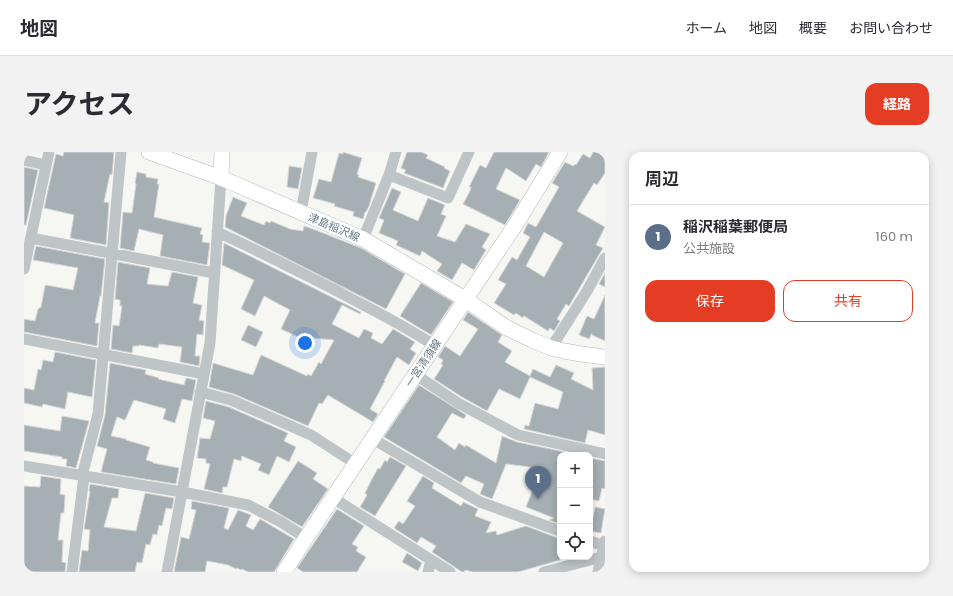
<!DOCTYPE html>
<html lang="ja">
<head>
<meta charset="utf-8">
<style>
	body { margin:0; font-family:Poppins,"Noto Sans JP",sans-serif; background:#f2f2f3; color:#2b2b33 }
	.controls { position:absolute; right:12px; bottom:12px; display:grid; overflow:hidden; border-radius:8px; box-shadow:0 2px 10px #0003 }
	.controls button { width:36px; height:36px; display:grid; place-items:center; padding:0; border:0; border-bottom:1px solid #e1e1e2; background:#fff; color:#2b2b33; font:20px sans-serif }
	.you { position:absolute; left:281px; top:191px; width:14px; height:14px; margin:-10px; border:3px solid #fff; border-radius:50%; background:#1a73e8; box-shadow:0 0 0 6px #1a73e833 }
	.badge { display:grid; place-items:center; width:26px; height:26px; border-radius:50%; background:#e53d24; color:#fff; font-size:13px; font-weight:700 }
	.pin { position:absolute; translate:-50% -33px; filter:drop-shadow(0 1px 2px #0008) }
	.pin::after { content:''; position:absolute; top:21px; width:14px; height:12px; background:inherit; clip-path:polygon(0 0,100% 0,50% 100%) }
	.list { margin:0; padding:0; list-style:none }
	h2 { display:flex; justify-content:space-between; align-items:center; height:52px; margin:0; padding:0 16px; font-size:17px }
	h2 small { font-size:13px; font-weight:400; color:#7c7c81 }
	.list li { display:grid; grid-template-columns:26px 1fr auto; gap:12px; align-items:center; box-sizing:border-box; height:64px; padding:0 16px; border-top:1px solid #e1e1e2 }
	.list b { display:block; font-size:15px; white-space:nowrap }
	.list p { margin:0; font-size:13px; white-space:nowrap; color:#7c7c81 }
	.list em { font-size:13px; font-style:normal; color:#7c7c81 }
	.actions { display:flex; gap:8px; padding:12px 16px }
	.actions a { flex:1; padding:9px 0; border:1px solid #e53d24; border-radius:12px; text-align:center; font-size:14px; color:#e53d24 }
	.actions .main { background:#e53d24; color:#fff }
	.icon { flex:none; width:22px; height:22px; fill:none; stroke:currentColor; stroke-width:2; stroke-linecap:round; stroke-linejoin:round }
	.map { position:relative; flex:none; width:581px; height:420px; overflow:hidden; border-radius:12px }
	header { display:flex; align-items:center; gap:24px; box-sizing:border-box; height:56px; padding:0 20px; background:#fff; border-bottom:1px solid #e1e1e2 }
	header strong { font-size:19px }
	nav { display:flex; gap:22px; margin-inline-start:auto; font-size:14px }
	.intro { display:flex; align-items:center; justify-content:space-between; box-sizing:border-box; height:96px; padding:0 24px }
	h1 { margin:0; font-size:28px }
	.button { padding:10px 18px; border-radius:12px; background:#e53d24; color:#fff; font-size:14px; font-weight:700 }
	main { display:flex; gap:24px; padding:0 24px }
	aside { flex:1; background:#fff; border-radius:12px; box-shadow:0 2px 10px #0003 }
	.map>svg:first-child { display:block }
</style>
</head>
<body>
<header>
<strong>地図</strong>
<nav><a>ホーム</a><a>地図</a><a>概要</a><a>お問い合わせ</a></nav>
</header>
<div class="intro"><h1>アクセス</h1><a class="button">経路</a></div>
<main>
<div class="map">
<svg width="581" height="420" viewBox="0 0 581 420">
	<rect width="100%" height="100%" fill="#f6f6f3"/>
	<path fill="#a6b0b4" stroke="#d8d7d5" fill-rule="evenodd" d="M40,0h50l-2,23 -2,-1 -6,28 5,1 -3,42 -36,-7 4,-23 -30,-7 12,-54 7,2z
		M319,0l19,6 -5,16 2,1 -1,2 18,6 -7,23 -3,6h-1l-2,7 -10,-3 1,-4 -20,-6 1,-2 -22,-6 6,-19 12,3 8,-29 4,1z
		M383,0h14l7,3 -2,3 19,9 -1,1 6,3 -7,17 -39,-15 2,-3 -5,-2z
		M470,0h55l-8,15 -5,-3 -10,17 -20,-13 -10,21 24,11 -15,25 -42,-21 7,-13 1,-4h-2l11,-22 6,3z
		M569,0h12v21l-8,12 -3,-2 -17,28 28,16 -9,18 7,3 -34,58 -3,-2 -9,15 3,2 -6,10 -4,-3 -2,3 -24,-15 -1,2 -7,-5 -2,2 -20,-12 12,-19 -8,-4 14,-23 5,3 13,-23 -7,-4 5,-10 8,4 23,-40 -7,-4 13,-21 8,4 2,-2 1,1 7,-11 7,4zM520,80l19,11 -19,34 -18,-11z
		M265,14l13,2 -4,21 -11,-2z
		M0,15l14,3 -12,55h-2z
		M113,20l9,2v3l12,2 -1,5h2l-5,33 48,11 -2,6 3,1 -1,7 8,1 -3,22 -47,-9 3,-21 -24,-6 -5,22 -14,-3 3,-36 9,1 4,-29 -1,-1z
		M368,36l9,4 -8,18 25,11 10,-23 17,7 -4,9 5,2 -9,20 18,6 11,-18 24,10 -8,13 4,3 -12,20 -12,-7 -10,17 -15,-9 5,-7 -20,-13 -2,5 -24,-11 2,-4 -19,-8 5,-13 -5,-2z
		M209,45l14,6 -6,13 23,9 2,-4 4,2 1,-2 19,8 13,2 1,-5 9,3 48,19 44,26 -19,35 -161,-82 1,-11z
		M200,91l137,69 -1,2 -18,-9 -10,19 27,14 5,-9 9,4 -2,5 11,6 11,-15 22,13 -5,7 6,4 -7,12 -12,-8 -13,24h1l-15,28 8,5 -5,8 -45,-27 -6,9 -3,-1 -11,23 -74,-32 -25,-7 4,-24 40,12 8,-20 46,21 1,-2 3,2 8,-14 2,2 13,-24 -22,-2 -1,2 -5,-2 -1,2 -24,-11 9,-19 -26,-14 -9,20 -14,-7 13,-29 -32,-15z
		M12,94l69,13 -4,37h-1l-5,27h4l-2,23 -73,-14v-13l11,2 3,-12 3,-2 4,-21 1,-1 27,5 5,-22 -45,-8z
		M94,110l32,6 -3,16 21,2 4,-14 26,5 -5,26 9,2 -3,15 5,1 -1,14 -6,-1 -2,22h5l-1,10 -19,-4 2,-15 -23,-3 -1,4 -19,-3v1h-6l-1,7 -21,-4 2,-24 6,1 3,-20h-2v-6l-5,-1z
		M581,121v14l-6,-3z
		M397,131l32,19 -22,33 -31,-19z
		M581,143v46l-13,-6v-2l-3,6 -10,-4 8,-19 7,3z
		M444,160l34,23 -4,7 14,9 -7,11 25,14 3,-7 17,8 6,-12 18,8 -3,6 22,11 -1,-22 13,-1v68l-17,-5 -3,13 -61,-14 1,-4 4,1 6,-23 23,6 5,-17 -33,-15 -10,22 -21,-10 -12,22 -25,-14 -28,-18 9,-14 -2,-1 2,-4 -5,-3 7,-11 15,10 18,-27 -15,-9z
		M224,173l15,7 -7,15 -15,-7z
		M31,200l41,8 -4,37 -24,-5 -3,17 -22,-5 -1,3 -18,-4v-15l10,2 4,-21 3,1 2,-10 10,2z
		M86,211l36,7 -1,4 14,4 -1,1 26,6 2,-7 10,2 -4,21 -10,-2 -7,24 -12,-4 3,-10 -32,-9 -9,20 -8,-3 -6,19 15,3v1l24,7 -4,13 7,2v1l26,5 -3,16 -75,-12 6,-23 -10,-3 8,-31z
		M395,233l47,30 -2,4 -12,-6 -15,24 18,13 4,-7 6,4 1,-2 30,18 6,-27 15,6 48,10v3h-5v66l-2,-1 -1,3 -8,-3 5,-2 -28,-11 10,-26 -8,-2 2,-12 -24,-3 -14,35 -12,-5 4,-10 -18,-8 -5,7 -77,-46z
		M182,249l23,6 59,26 -4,8 12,6 -7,15 -12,-6 -8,19 -11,-5 3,-6 -19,-8 -1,5 -7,-2 -7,28h-4l-1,6 -18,-4 6,-25 -4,-1v-4l-9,-1 3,-20 10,1 5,-18 -12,-3z
		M38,264l27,5 -13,47 -10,-2 1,-7h-5v-2l-38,-6v-26l36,6z
		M366,305l16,9 -31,50 -15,-9 7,-12 -2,-2 6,-12 7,-13 2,1 5,-9 2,2z
		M566,306l15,3v28l-3,-1 -3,13 -9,-2z
		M274,309l19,12 -4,6 15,10 -26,38 -34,-20z
		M17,324l20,3 -1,15 5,1v1l-1,17h-3l-3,27h5l-1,22 4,1 -1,9h-41v-86l16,1z
		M399,324l11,7 -2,5 29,18 2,-4 15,7 -3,7 16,6 -5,11 10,-2 1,4 29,-9 32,12 2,1v21l-42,12h-45l-8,-2 -1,2h-2l-30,-20 4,-6 -15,-9 -4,6 -23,-15 5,-7 4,3 12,-18 -8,-5z
		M66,332l29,5 -1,9h-6l-8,29 32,4 9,-38 29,5 -2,11 -6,-1 -4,18 -3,-1 -2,10 -4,-1 -3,11 -4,-1 -4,19 -5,-1 -2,10h-56l3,-22 6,1 2,-21 -6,-1 6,-38h-1z
		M168,349l37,7 -5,20 4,2 10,-20 13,5 -5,11 7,4 7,-11 34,20 -20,33h-26l-6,-3 -1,1 -4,-2 -1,1 -8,-4 -21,-4 -2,11h-31l7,-35 8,2 7,-29 -5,-1z
		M571,355l10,2 -4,24 -11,-2z
		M313,357l27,17 -12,18 6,3 -2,4 10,6 -9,15h-54l-6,-4z
		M383,401l15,10 -4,8 -16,-9z"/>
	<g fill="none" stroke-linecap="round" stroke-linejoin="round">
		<defs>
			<path id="secondary" d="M125,0l72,26 142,61 102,60 42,29 25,12 19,8 13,3 17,3 24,3
				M197,26l1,-26
				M260,420l22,-34 210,-314 44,-72"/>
		</defs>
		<use href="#secondary" stroke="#b1b8bb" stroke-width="16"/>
		<path stroke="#bfc4c7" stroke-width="11" d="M0,8l22,5
			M365,23l59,23 21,-46
			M277,60l11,-60
			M193,80c41,18 80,39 120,59 33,18 67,34 98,55
			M7,86l183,35
			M339,87l26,-64 7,-23
			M0,117l25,-117
			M0,187l180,35
			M527,196l36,-57 18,-33
			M392,223l42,28 60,32 87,19
			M176,240l31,8 80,35 45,29
			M349,287l107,63 80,29
			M0,314l158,26 66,13 33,17 25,16
			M58,324l16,-62 23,-262
			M309,346l117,74
			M566,389l14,5
			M48,420l12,-96
			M143,420l43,-229 11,-165
			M404,420l3,-12
			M520,420l61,-16
			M574,420l7,-31"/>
		<use href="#secondary" stroke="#fff" stroke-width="15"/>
	</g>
	<g text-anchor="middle" stroke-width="4" stroke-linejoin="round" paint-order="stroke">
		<g font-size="11" fill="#657984" stroke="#fff">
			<text transform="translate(310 75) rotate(23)" y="4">津島稲沢線</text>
			<text transform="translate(399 211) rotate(-56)" y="4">一宮清須線</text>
		</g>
	</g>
</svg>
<div class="controls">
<button>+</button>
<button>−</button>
<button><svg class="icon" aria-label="locate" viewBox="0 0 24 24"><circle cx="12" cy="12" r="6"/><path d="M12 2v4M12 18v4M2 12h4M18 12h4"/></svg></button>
</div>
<div class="you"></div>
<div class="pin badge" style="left:514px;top:347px;background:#5c6f8a">1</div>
</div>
<aside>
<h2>周辺<small></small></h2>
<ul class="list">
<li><span class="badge" style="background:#5c6f8a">1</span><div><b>稲沢稲葉郵便局</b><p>公共施設</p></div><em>160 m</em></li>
</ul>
<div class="actions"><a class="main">保存</a><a>共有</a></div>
</aside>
</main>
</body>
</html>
